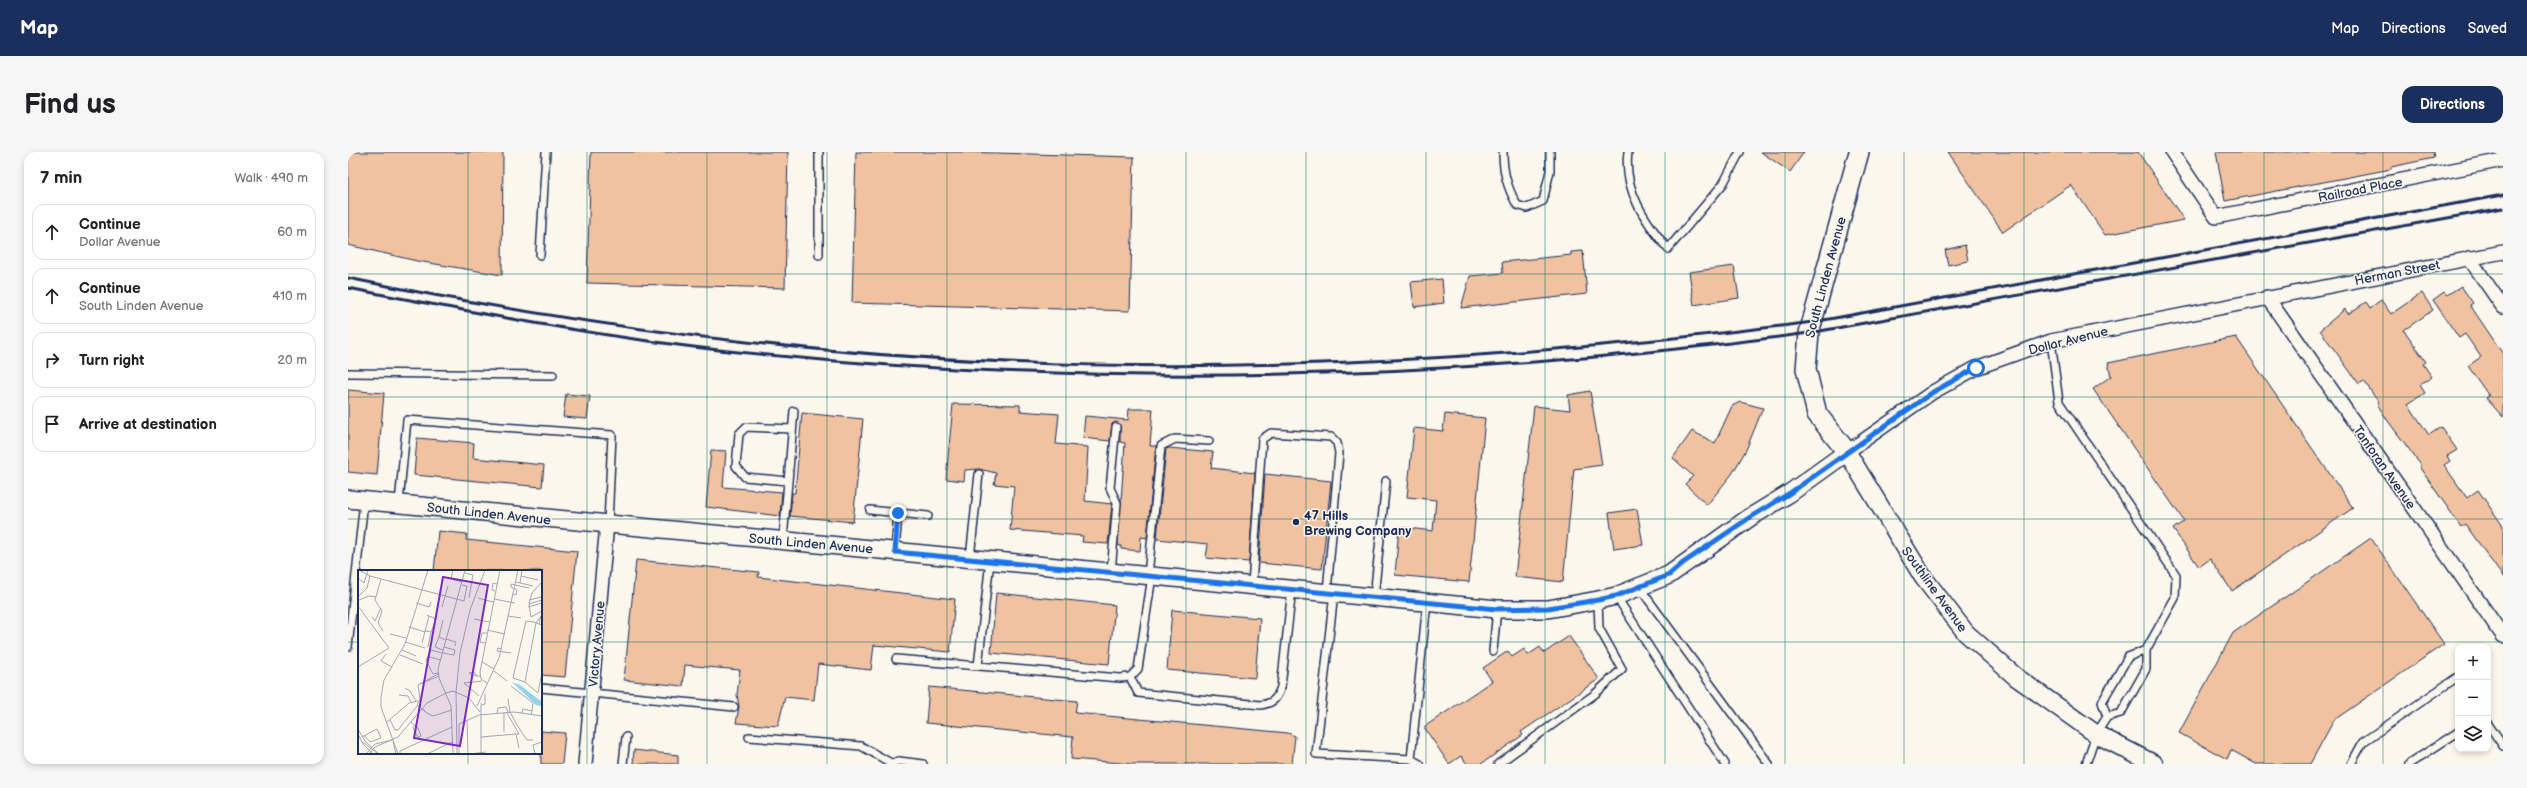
<!DOCTYPE html>
<html lang="en">
<head>
<meta charset="utf-8">
<style>
	body { margin:0; font-family:"Balsamiq Sans",sans-serif; background:#f6f6f6; color:#202124 }
	.controls { position:absolute; right:12px; bottom:12px; display:grid; overflow:hidden; border-radius:8px; box-shadow:0 2px 6px #0003 }
	.controls button { width:36px; height:36px; display:grid; place-items:center; padding:0; border:0; border-bottom:1px solid #e0e0e0; background:#fff; color:#202124; font:20px sans-serif }
	.stop { position:absolute; width:12px; height:12px; margin:-9px; border:3px solid #1a73e8; border-radius:50%; background:#fff }
	.stop.end { background:#1a73e8; border-color:#fff; box-shadow:0 1px 4px #0008 }
	.list { margin:0; padding:0; list-style:none }
	h2 { display:flex; justify-content:space-between; align-items:center; height:52px; margin:0; padding:0 16px; font-size:17px }
	h2 small { font-size:13px; font-weight:400; color:#757577 }
	.list li { display:grid; grid-template-columns:26px 1fr auto; gap:12px; align-items:center; box-sizing:border-box; height:56px; margin:0 8px 8px; padding:0 8px; border:1px solid #e0e0e0; border-radius:12px }
	.list b { display:block; font-size:15px; white-space:nowrap }
	.list p { margin:0; font-size:13px; white-space:nowrap; color:#757577 }
	.list em { font-size:13px; font-style:normal; color:#757577 }
	.icon { flex:none; width:22px; height:22px; fill:none; stroke:currentColor; stroke-width:2; stroke-linecap:round; stroke-linejoin:round }
	.map { position:relative; flex:none; width:2155px; height:612px; overflow:hidden; border-radius:12px }
	header { display:flex; align-items:center; gap:24px; box-sizing:border-box; height:56px; padding:0 20px; background:#1b2f5e; color:#fff }
	header strong { font-size:19px }
	nav { display:flex; gap:22px; margin-inline-start:auto; font-size:14px }
	.intro { display:flex; align-items:center; justify-content:space-between; box-sizing:border-box; height:96px; padding:0 24px }
	h1 { margin:0; font-size:28px }
	.button { padding:10px 18px; border-radius:12px; background:#1b2f5e; color:#fff; font-size:14px; font-weight:700 }
	main { display:flex; gap:24px; padding:0 24px }
	aside { flex:1; background:#fff; border-radius:12px; box-shadow:0 2px 6px #0003 }
	.map>svg:first-child { display:block }
</style>
</head>
<body>
<header>
<strong>Map</strong>
<nav><a>Map</a><a>Directions</a><a>Saved</a></nav>
</header>
<div class="intro"><h1>Find us</h1><a class="button">Directions</a></div>
<main>
<aside>
<h2>7 min<small>Walk · 490 m</small></h2>
<ul class="list">
<li><svg class="icon" aria-label="ahead" viewBox="0 0 24 24"><path d="M12 20V5M6 11l6-6 6 6"/></svg><div><b>Continue</b><p>Dollar Avenue</p></div><em>60 m</em></li>
<li><svg class="icon" aria-label="ahead" viewBox="0 0 24 24"><path d="M12 20V5M6 11l6-6 6 6"/></svg><div><b>Continue</b><p>South Linden Avenue</p></div><em>410 m</em></li>
<li><svg class="icon" aria-label="right" viewBox="0 0 24 24"><path d="M7 20v-9h11M14 6l5 5-5 5"/></svg><div><b>Turn right</b></div><em>20 m</em></li>
<li><svg class="icon" aria-label="arrive" viewBox="0 0 24 24"><path d="M6 21V4h12l-3 4 3 4H6"/></svg><div><b>Arrive at destination</b></div></li>
</ul>
</aside>
<div class="map">
<svg width="2155" height="612" viewBox="0 0 2155 612">
	<rect width="100%" height="100%" fill="#fbf7ec"/>
	<filter id="ink" filterUnits="userSpaceOnUse"><feTurbulence type="fractalNoise" baseFrequency=".025" numOctaves="2"/><feDisplacementMap in="SourceGraphic" scale="8" xChannelSelector="R" yChannelSelector="G"/><feConvolveMatrix kernelMatrix="1 2 1 2 8 2 1 2 1" color-interpolation-filters="sRGB"/></filter>
	<g filter="url(#ink)">
		<path fill="#f0c2a0" stroke="#1b2f5e" d="M0,0h155l-1,123 -85,-14 -69,-16z
			M243,0h197l-3,136 -198,-5z
			M508,0h105l173,5 -4,154 -278,-8z
			M1413,0h43l-14,20z
			M1600,0h190l46,68 -79,15 -34,-50 -68,47z
			M1868,0h217l1,6 -43,9v2l-166,32z
			M1617,93l3,16 -20,4 -3,-15z
			M1235,99l4,43 -126,14 9,-32 33,-3 -1,-11 69,-7v-3z
			M1386,114l5,32 -45,7 -5,-33z
			M1094,127l2,24 -30,4 -3,-25z
			M2113,134l12,17 -3,2 33,49v63l-17,-19 3,-2 -21,-30 13,-9 -16,-23 -6,4 -26,-38 11,-8 3,3z
			M2074,141l11,17 -29,20 22,32 -3,2 9,13 -12,8 5,8 -17,11 21,31 12,-8 16,23 -10,6 3,5 -6,4 23,33 11,-8 25,36v51l-38,-53 -4,3 -41,-59v-4l-32,-43 -11,-17 2,-1 -15,-22 -5,3 -39,-54 25,-21 3,5 18,-12 4,6 11,-8 10,14z
			M1888,185l117,171 -121,83 -22,-32 -11,8 -26,-38 11,-8 -91,-132 18,-13 -3,-13z
			M0,238l36,3 -7,82 -29,-3z
			M1242,239l12,74 -28,4 -11,113 -48,-5 19,-171 36,4 -2,-15z
			M218,242l24,2 -3,23 -24,-2z
			M1392,250l23,6 -17,42 -14,24 -25,31 -22,-21 8,-8 -20,-18 19,-27 23,12 17,-37z
			M605,252l67,1v6l39,3 -3,30 32,3 -3,54 27,3 -4,40 -26,-2 1,-6 -73,-6 4,-44 -20,-2 2,-11 -17,-4 -14,1 -1,11 -18,-2z
			M781,257h24l-3,37h6l-9,92 -6,-1 -1,14 -19,-2v-3l-3,-1 7,-102 -5,-1v-17l-4,-3 -4,2 -2,17 -27,-3 2,-22 43,4z
			M454,261l61,6 -10,103 -63,-6 2,-23h3z
			M1097,262l40,4 -16,164 -74,-7 4,-48 34,4 3,-31 -29,-3 7,-69 29,3z
			M69,286l57,5 -1,15 71,7 -2,22 -128,-12z
			M821,296l44,4 -2,16 44,5 -6,89 -43,-4 2,-14 -51,-5 9,-90z
			M363,298l15,1 -3,36 59,5 -2,24 -74,-9z
			M917,322l66,7 -9,88 -63,-6z
			M1289,357l6,36 -29,4 -5,-36z
			M90,379l29,3 -1,6 111,11 -12,126 -24,-2v-104h-107z
			M2023,386l73,106 -110,76 -24,44h-54l-25,-14 -4,9 -48,-26 54,-100z
			M288,408l123,12 -1,5 197,22 -5,53 -76,-7 -3,25 -53,-6 -4,36 -29,-3 -7,29 -42,-3 3,-16 -2,-12 3,-25 -55,-5 -2,21 -59,-6z
			M648,441l119,12 -6,59 -118,-11z
			M824,458l88,8 -5,60 -88,-8z
			M1221,484l30,43 -78,53 2,3 -42,29h-14l-6,-8 -12,8 -25,-37 68,-46 -9,-13 25,-17 4,6 12,-8 4,6 12,-8 4,6z
			M581,535l148,14 -2,12 213,20 7,3 -3,28h-160l-61,-5 2,-22 -147,-14z
			M193,579l24,2 -3,31h-21z
			M286,598l44,5v9h-45z"/>
		<g fill="none" stroke-linecap="round" stroke-linejoin="round">
			<defs>
				<path id="service" d="M471,0v103
					M1155,0c0,20 4,35 14,53l10,3 16,-7 7,-30v-19
					M1280,0c-5,38 17,69 40,97l55,-65 17,-32
					M192,103l6,-103
					M1703,189l8,61 117,173 -1,23 -29,52
					M0,221l205,2
					M440,329l-43,-4 -9,-11 3,-32 7,-7 46,2
					M51,351l8,-83 205,15 -4,89
					M522,358l58,6
					M435,388l11,-129
					M547,399l3,-38
					M622,406l9,-84
					M763,420l6,-69 -7,-15 6,-61
					M800,423l13,-129 14,-7 34,2
					M904,433l10,-146 9,-6 60,4 6,6 2,10 -12,139
					M1291,435l130,177
					M986,441l-18,161 95,5 9,5
					M1268,444l109,168
					M1026,445l12,-116
					M0,495l16,-146
					M1145,499l4,-42
					M548,507l224,19 10,-1 8,-8 14,-93
					M630,514l12,-105
					M782,525l8,16 123,12c13,-2 16,-7 20,-18l11,-98
					M193,536l193,19
					M2140,572l15,22
					M401,585l112,9 30,17
					M1063,607l16,-157
					M275,612l3,-27
					M542,612l9,-3 24,3
					M1150,612l97,-70 27,-25 -23,-41 -1,-27
					M1738,612l10,-30 11,-17 14,-4 25,-44v-19l-18,7 -26,45 5,15
					M2003,612l12,-22 93,-64 2,3
					M2061,612l49,-32"/>
				<path id="minor" d="M1824,0l44,65 287,-57
					M2121,106l34,49
					M1919,145l236,339
					M1499,300l86,-60 43,-24 75,-27 452,-89
					M237,612l22,-240"/>
				<path id="tertiary" d="M0,347l1149,110h51l50,-9 18,-4 53,-21 80,-57 41,-25 57,-41 76,125 43,56 50,44 80,57 58,30"/>
				<path id="secondary" d="M1499,300l-30,-38 -11,-45 3,-36 50,-181"/>
			</defs>
			<use href="#service" stroke="#1b2f5e" stroke-width="10"/>
			<use href="#minor" stroke="#1b2f5e" stroke-width="16"/>
			<use href="#tertiary" stroke="#1b2f5e" stroke-width="20"/>
			<use href="#secondary" stroke="#1b2f5e" stroke-width="22"/>
			<use href="#service" stroke="#fbf7ec" stroke-width="7"/>
			<use href="#minor" stroke="#fbf7ec" stroke-width="13"/>
			<use href="#tertiary" stroke="#fbf7ec" stroke-width="17"/>
			<use href="#secondary" stroke="#fbf7ec" stroke-width="19"/>
			<path stroke="#1b2f5e" stroke-width="3" d="M0,126c217,45 438,75 660,84 269,12 538,-6 805,-40l690,-127
				M0,136c123,24 247,48 371,62 363,39 728,32 1090,-17l694,-125"/>
		</g>
	</g>
	<g fill="none" stroke-linecap="round" stroke-linejoin="round" filter="url(#ink)">
		<path stroke="#1a73e8" stroke-width="5" d="M550,361l-3,39 602,57 51,-1 50,-8 18,-4 53,-21 14,-12 66,-45 41,-25 143,-101 43,-24"/>
	</g>
	<path fill="none" stroke="#0f766e" stroke-width="1" stroke-opacity="0.55" d="M120,0v419M239,0v612M359,0v612M479,0v612M599,0v612M718,0v612M838,0v612M958,0v612M1078,0v612M1197,0v612M1317,0v612M1437,0v612M1556,0v612M1676,0v612M1796,0v612M1916,0v612M2035,0v612M0,122h2155M0,245h2155M0,367h2155M0,490h11M193,490h1962M120,601v11"/>
	<circle fill="#1b2f5e" stroke="#fbf7ec" stroke-width="1.5" cx="948" cy="370" r="4"/>
	<g text-anchor="middle" stroke-width="3" stroke-linejoin="round" paint-order="stroke">
		<g font-size="13" fill="#1b2f5e" stroke="#fbf7ec">
			<text transform="translate(2012 37) rotate(-11)" y="5">Railroad Place</text>
			<text transform="translate(2049 120) rotate(-11)" y="5">Herman Street</text>
			<text transform="translate(1477 125) rotate(-75)" y="5">South Linden Avenue</text>
			<text transform="translate(1720 188) rotate(-14)" y="5">Dollar Avenue</text>
			<text transform="translate(2037 315) rotate(55)" y="5">Tanforan Avenue</text>
			<text transform="translate(141 361) rotate(6)" y="5">South Linden Avenue</text>
			<text transform="translate(463 391) rotate(5)" y="5">South Linden Avenue</text>
			<text transform="translate(1587 437) rotate(54)" y="5">Southline Avenue</text>
			<text transform="translate(248 492) rotate(-85)" y="5">Victory Avenue</text>
		</g>
		<g font-size="13" font-weight="bold" fill="#1b2f5e" stroke="#fbf7ec" text-anchor="start">
			<text x="956" y="368">47 Hills<tspan x="956" dy="15">Brewing Company</tspan></text>
		</g>
	</g>
	<g transform="translate(10 418)">
		<rect width="184" height="184" fill="#fbf7ec"/>
		<path d="M154,112l8,3 22,17v4l-6,-1z" fill="#90d4f1"/>
		<path fill="none" stroke="#a1a7b3" stroke-width="1" d="M1,0l11,6 94,25 3,-15 -5,-1M95,0l-2,9 11,3M107,3l8,2 -4,23M163,6l17,4M0,8l6,5 4,-13M23,9l-6,21 7,11 -4,12 5,8M158,12l4,1 2,-13M184,12l-10,11 -3,11 13,-4M162,13l13,3M137,21l-3,-1 1,-7 4,1M155,24l3,1 1,-5 -6,-3v-3l18,4M0,27l9,-9 3,-12M120,28l15,4M136,29l21,4M1,30l10,-4 7,1M171,30l13,-3M58,33l13,4 2,-5M171,34l2,13 11,-6M0,36l31,42 -31,19M84,37l6,-21M170,37l14,-4M150,46l13,2M14,47l3,4 6,-13M116,49l15,3M85,50l-4,17 7,3M181,54l2,-8 -5,7 -11,59 -12,-4 13,-57 8,1 2,1 6,2M51,57l16,5M129,60l18,4M67,61l6,1 5,-13 -9,-4M32,64l16,4M81,67l-4,10 8,3M88,69l10,3 -1,4M47,72l20,6M64,73l7,-27M127,73l-5,-1 2,-9h5M70,77l3,-15M144,79l-4,-1 -1,3 14,2M44,80l14,6M85,83l11,2 1,-5 -11,-3M28,84l-5,7 11,6M42,85l23,9M71,87l12,3M124,92l12,7M136,101l13,10M80,103l-5,1 -7,-14 5,-10 11,3M119,106l-3,-4 -5,1 2,2h4l2,1h4M167,112l13,11 4,-21M129,113l-6,-4 -1,-7 20,-102M62,114l19,-8M153,116l22,17 -1,8M47,118l5,3 6,10M88,123l7,-2 16,7 11,14M41,125l9,1 3,6M121,126l-15,-13 18,-2M150,129l2,13 7,13 10,15h6M123,133v51M124,135l3,-1v-10M119,136l22,-48 19,-88M65,139l4,4 -10,-8 3,-6 -2,-14 20,-11M146,142v20M69,143l6,3 19,-6M139,143l1,-5 8,-1 2,5M149,143l12,21h-3M164,143l1,-4 9,2 -1,3M32,150l5,10h3l20,-25M109,150l1,34M29,152l22,-19 9,-2M53,152l7,6 3,8 -6,3M57,155l-2,3 5,9M0,159l7,12 14,13M0,164l5,10 10,10M4,167l15,-8 4,9 -11,4 -6,-7M123,167l35,-3 3,14M35,171l3,13M5,172l15,12M8,184l9,-10 17,-4M11,184l6,-7 23,-10 29,-34 19,-10M40,184l-17,-47v-10l3,-17 21,-36 23,-74M42,184v-3l52,-24M69,184l25,-12M95,184l-2,-48 -12,-28 -1,-9 27,-99M99,184l-1,-62 4,-39 10,-43 15,-40M101,184v-30l20,-9 35,-3 28,4M112,184l16,-2M177,184l-2,-9 9,-3"/>
		<path fill="#7b2cbf" fill-opacity="0.15" stroke="#7b2cbf" stroke-width="2" d="M85,7l45,8 -28,161 -46,-8z"/>
		<rect width="184" height="184" fill="none" stroke="#1b2f5e" stroke-width="2"/>
	</g>
</svg>
<div class="controls">
<button>+</button>
<button>−</button>
<button><svg class="icon" aria-label="layers" viewBox="0 0 24 24"><path d="M12 4l9 5-9 5-9-5zM3 14l9 5 9-5"/></svg></button>
</div>
<div class="stop" style="left:1628px;top:216px"></div>
<div class="stop end" style="left:550px;top:361px"></div>
</div>
</main>
</body>
</html>
